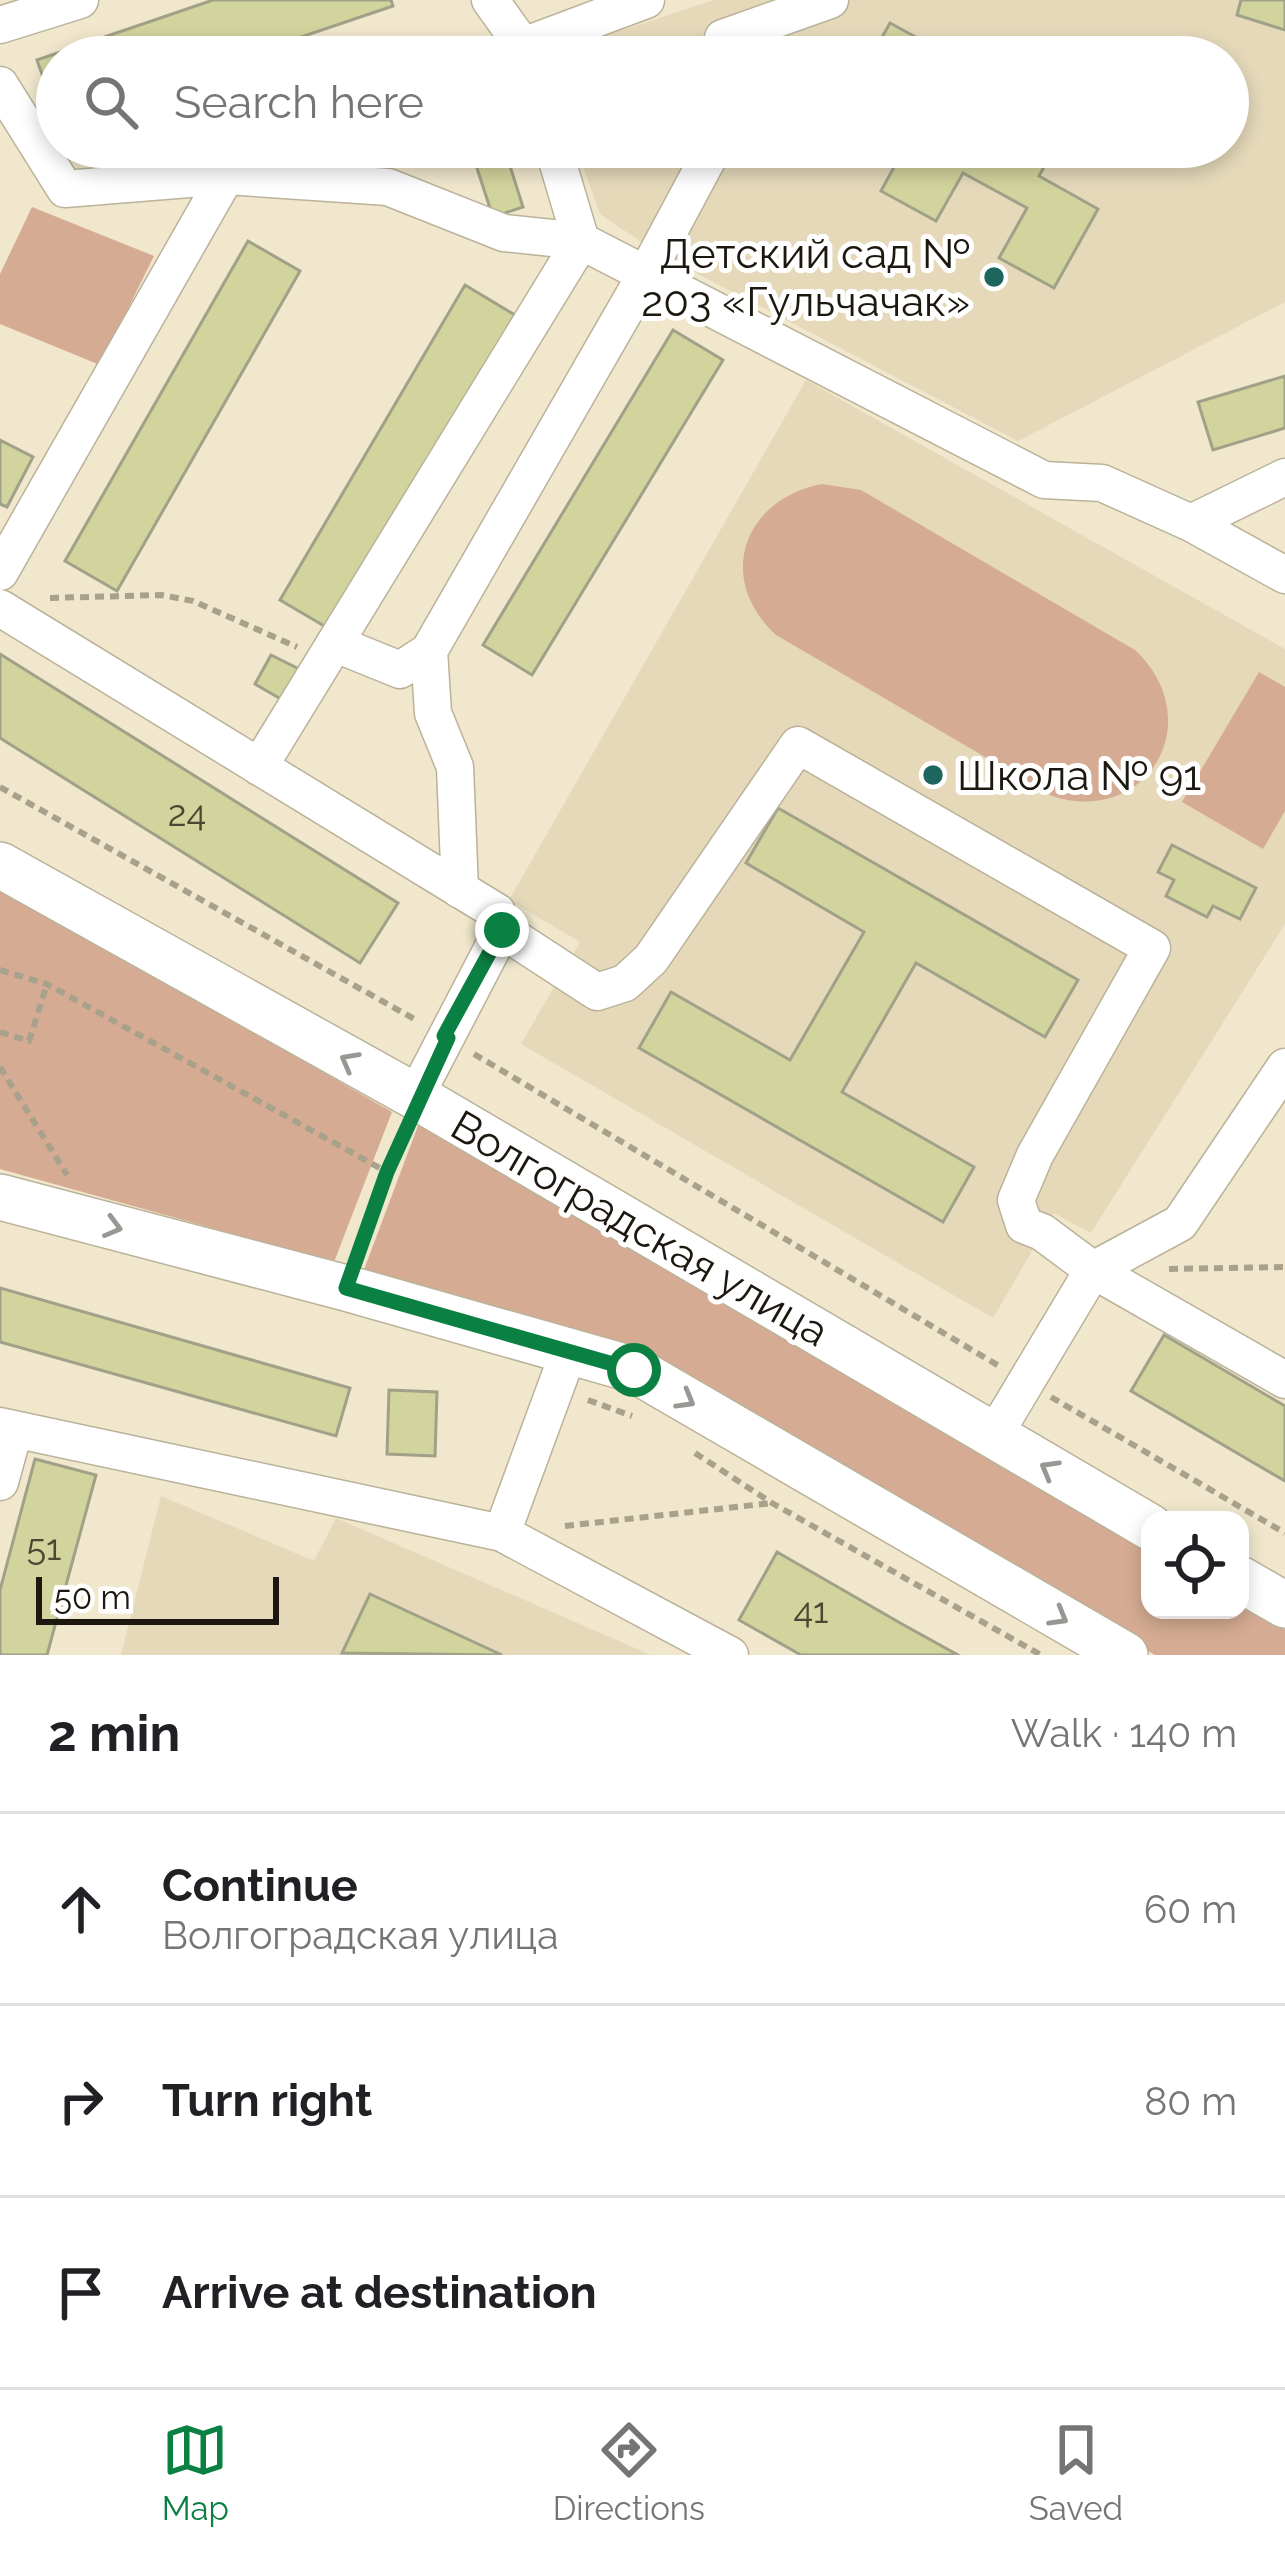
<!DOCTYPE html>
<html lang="en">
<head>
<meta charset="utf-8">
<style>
	body { margin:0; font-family:Raleway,sans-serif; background:#f2f2f2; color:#202124 }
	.controls { position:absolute; right:36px; bottom:36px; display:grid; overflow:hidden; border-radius:24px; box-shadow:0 6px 18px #0003 }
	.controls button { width:108px; height:108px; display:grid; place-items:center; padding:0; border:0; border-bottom:3px solid #e0e0e0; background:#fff; color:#202124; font:60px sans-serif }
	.scale { position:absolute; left:36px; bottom:30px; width:243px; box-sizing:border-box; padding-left:12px; border:6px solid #1c180f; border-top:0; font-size:33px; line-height:42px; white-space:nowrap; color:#1c180f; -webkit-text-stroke:9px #fff; paint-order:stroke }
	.stop { position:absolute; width:36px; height:36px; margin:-27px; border:9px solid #0b8043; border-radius:50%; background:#fff }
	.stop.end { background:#0b8043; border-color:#fff; box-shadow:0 3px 12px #0008 }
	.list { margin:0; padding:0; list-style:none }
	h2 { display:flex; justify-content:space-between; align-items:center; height:156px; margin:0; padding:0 48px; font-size:51px }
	h2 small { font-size:39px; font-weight:400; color:#757577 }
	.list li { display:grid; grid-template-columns:78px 1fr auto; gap:36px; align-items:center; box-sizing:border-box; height:192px; padding:0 48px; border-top:3px solid #e0e0e0 }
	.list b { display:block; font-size:45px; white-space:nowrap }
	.list p { margin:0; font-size:39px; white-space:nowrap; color:#757577 }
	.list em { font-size:39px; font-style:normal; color:#757577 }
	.icon { flex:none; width:66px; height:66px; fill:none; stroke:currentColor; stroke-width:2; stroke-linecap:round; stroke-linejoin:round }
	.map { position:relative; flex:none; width:1285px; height:1655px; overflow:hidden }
	.search { position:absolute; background:#fff; box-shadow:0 6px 18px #0003; left:36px; right:36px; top:36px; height:132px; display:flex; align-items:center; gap:30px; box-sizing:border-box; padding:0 42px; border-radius:66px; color:#757577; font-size:45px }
	.sheet { height:732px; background:#fff }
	nav { display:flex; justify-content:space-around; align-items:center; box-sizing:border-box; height:168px; border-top:3px solid #e0e0e0; background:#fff; font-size:33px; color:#757577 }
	nav a { display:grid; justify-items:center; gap:6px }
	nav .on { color:#0b8043 }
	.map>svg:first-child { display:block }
</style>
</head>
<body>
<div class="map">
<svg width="1285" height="1655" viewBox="0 0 1285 1655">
	<rect width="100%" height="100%" fill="#f0e7cd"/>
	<path fill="#e5d9ba" d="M714,0h571v302l-267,139 -362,-189 -56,-38 -24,-67h652v-90l-684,-1z
		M806,380l479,269v275l-194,309 -37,-20 -61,105 -472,-274 59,-102 -71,-42z
		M161,1496l153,65 22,-43 315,137h-530z"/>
	<path fill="#d5ac93" d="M32,207l122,49 -54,109 -100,-41v-50z
		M822,484l39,6 274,160c74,69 14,177 -83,146l-276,-161c-61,-56 -33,-136 46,-151z
		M1259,672l26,15v124l-22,38 -81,-47z
		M0,886l392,226 -58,150 -334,-93z
		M419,1123l731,427v60h90v-7l45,26v26h-130l-520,-303 -273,-77z"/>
	<path fill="#d2d49d" stroke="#a0a188" stroke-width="3" d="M213,0h178l2,6 -151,51h-185v60l-20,-57z
		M1241,0h44v30l-48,-15z
		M890,23l55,30 -2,4h-72z
		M308,147h53l-48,15z
		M470,147h34l19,60 -30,10z
		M905,147h150l-16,29 59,33 -44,79 -55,-30 28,-50 -64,-35 -27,48 -55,-30z
		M248,241l52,30 -183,320 -52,-30z
		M465,285l50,30 -184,315 -51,-30z
		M673,330l50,30 -191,315 -49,-30z
		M1285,376v52l-72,22 -15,-48z
		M0,440l33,17 -26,50 -7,-3z
		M0,654l398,249 -38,60 -360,-225z
		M271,655l32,16 -17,31 -31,-18z
		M778,808l300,172 -33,57 -129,-74 -74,129 132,75 -31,55 -304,-174 32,-56 119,68 74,-128 -118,-69z
		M1172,845l84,43 -16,31 -27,-13 -6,11 -41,-21 8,-16 -16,-8z
		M0,1288l350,100 -14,48 -336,-94z
		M1164,1335l121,71v75l-154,-90z
		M389,1390l48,2 -2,64 -48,-2z
		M35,1459l61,16 -49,180h-47v-65z
		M777,1552l125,72 56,31h-157l-62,-35z
		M370,1594l132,61 -160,-2z"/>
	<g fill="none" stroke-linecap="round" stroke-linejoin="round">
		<defs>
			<path id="minor" d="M490,0l33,46 4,11
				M0,25l80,-25
				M523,46l123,-46
				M723,57v-19l107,-38
				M0,85l65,104 161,-13 162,11 116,46 77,8 -322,526
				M553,147l28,94 463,239 58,3 89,40 94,52
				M1191,523l94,-46
				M0,572l226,-396
				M0,608l497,304 5,18 -87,167
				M336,644l64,26 29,-19 217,-377 68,-127
				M429,651l4,62 22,54 5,123
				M502,930l95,62 28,-9 26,-24 147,-214 354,203 -117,207 -19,45 8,25 18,7 51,38 87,-47 105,-156
				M0,1426l502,107 228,122
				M993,1437l100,-167 192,110
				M0,1482l14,-51
				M502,1533l67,-182"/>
			<path id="major" d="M0,865l420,234 730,428
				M0,1197l346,91 289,82 490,285
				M1240,1579l45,26"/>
		</defs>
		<use href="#minor" stroke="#bab299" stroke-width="39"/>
		<use href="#major" stroke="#bab299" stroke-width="48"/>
		<path stroke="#a8a18c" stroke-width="6" stroke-dasharray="9 6" stroke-linecap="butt" d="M50,598l111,-3 32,6 104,46
			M0,787l416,233
			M0,970l47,14 340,188
			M0,1032l29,9 18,-57
			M474,1054l525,312
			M0,1067l67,108
			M359,1251l46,-116
			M1169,1269l116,-2
			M1051,1397l234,136
			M588,1400l44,16
			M695,1453l77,50 269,152
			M565,1526l207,-23"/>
		<use href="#minor" stroke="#fff" stroke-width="36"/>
		<use href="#major" stroke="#fff" stroke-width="45"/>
	</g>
	<defs><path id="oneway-chevron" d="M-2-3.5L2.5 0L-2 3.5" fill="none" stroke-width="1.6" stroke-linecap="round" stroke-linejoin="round" transform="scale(3)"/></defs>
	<g stroke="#999793">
		<use href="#oneway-chevron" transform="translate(349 1061) rotate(-151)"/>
		<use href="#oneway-chevron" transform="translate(113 1227) rotate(15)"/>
		<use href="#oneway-chevron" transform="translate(686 1400) rotate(30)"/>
		<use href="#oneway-chevron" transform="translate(1049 1469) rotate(-150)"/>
		<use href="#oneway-chevron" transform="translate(1059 1617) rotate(30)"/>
	</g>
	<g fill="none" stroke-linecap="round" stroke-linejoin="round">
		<path stroke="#0b8043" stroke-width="15" d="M502,930l-58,106 4,2 -61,134 -41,116 288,82"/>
	</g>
	<g fill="#1c665e" stroke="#fff" stroke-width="4.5">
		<circle cx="994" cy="277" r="12"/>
		<circle cx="933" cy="775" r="12"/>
	</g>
	<g text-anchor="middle" stroke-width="10" stroke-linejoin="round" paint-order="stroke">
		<g font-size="36" fill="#4a4732">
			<text x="187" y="826">24</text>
			<text x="44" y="1560">51</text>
			<text x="811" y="1623">41</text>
		</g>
		<g font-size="42" fill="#1c180f" stroke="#fff" text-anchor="end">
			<text x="970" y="268">Детский сад №<tspan x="970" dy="48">203 «Гульчачак»</tspan></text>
			<text x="957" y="790" text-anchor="start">Школа № 91</text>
		</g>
		<g font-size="42" fill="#1c180f" stroke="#fff">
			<text transform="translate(640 1228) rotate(30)" y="15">Волгоградская улица</text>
		</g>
	</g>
</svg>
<div class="controls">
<button><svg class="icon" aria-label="locate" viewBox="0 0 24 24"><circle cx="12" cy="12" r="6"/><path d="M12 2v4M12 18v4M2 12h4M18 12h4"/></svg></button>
</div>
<div class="scale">50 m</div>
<div class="stop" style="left:634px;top:1370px"></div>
<div class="stop end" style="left:502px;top:930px"></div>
<div class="search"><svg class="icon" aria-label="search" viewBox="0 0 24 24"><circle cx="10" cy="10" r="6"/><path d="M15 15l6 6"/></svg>Search here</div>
</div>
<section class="sheet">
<h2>2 min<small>Walk · 140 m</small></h2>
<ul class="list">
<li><svg class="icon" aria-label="ahead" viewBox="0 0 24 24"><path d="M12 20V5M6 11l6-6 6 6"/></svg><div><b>Continue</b><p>Волгоградская улица</p></div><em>60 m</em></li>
<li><svg class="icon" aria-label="right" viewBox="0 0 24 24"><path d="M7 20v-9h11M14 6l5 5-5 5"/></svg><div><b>Turn right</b></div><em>80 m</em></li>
<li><svg class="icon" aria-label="arrive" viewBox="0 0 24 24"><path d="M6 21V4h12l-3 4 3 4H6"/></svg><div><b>Arrive at destination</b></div></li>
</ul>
</section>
<nav>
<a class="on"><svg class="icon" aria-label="map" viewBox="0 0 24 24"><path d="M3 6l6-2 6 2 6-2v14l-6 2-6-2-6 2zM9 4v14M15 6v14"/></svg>Map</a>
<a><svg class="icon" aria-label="directions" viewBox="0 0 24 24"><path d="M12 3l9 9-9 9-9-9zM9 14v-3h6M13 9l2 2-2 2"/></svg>Directions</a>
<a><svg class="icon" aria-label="saved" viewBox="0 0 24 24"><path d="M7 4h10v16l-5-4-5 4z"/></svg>Saved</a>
</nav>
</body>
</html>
